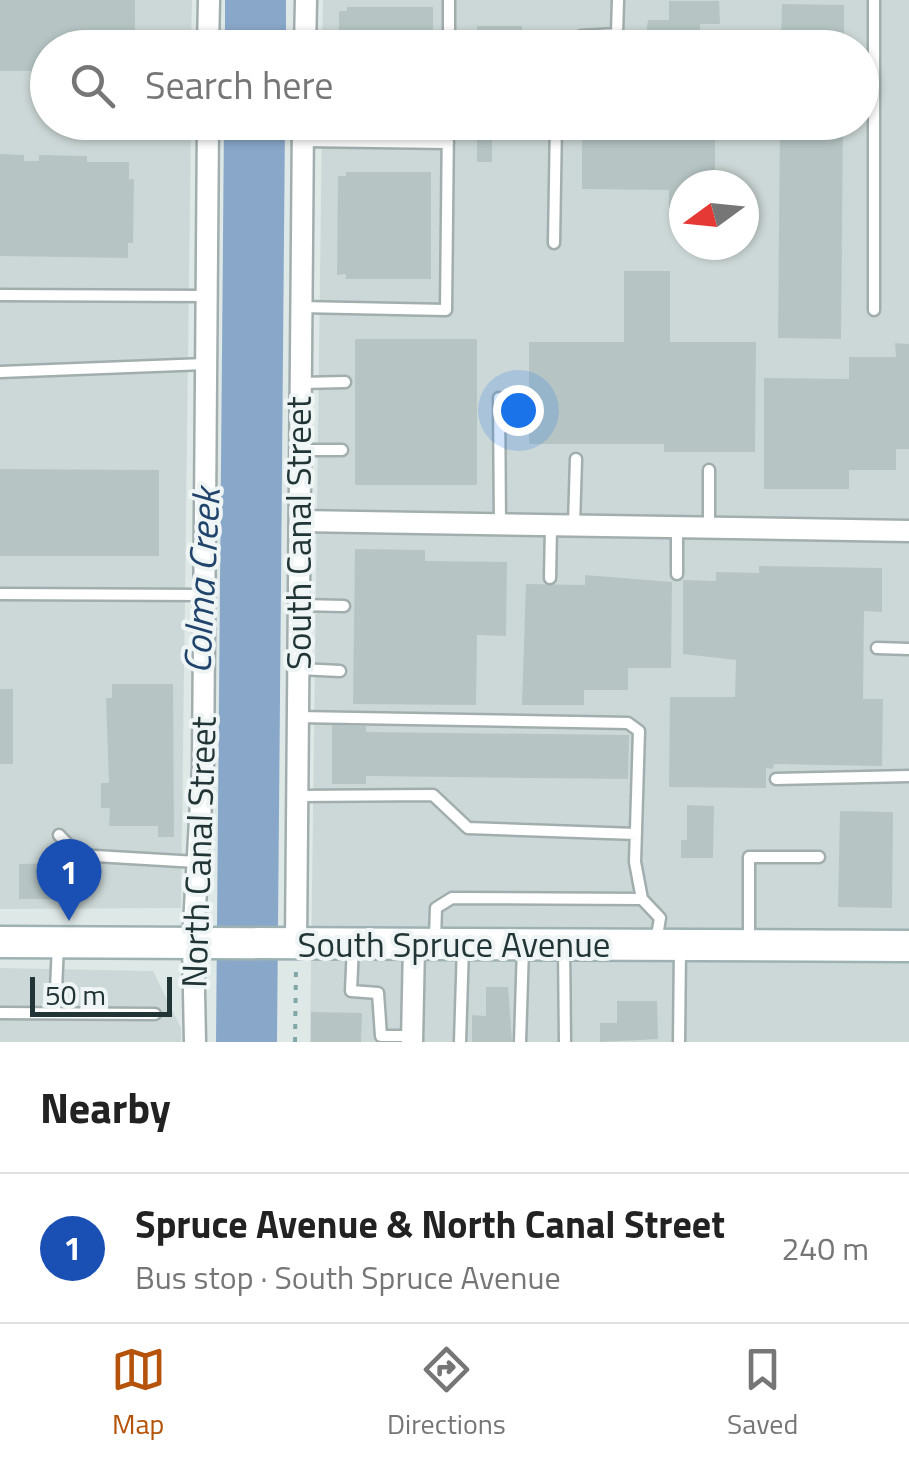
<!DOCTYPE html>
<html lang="en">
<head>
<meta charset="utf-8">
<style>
	body { margin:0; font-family:"Titillium Web",sans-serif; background:#f2f2f2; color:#222 }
	.compass { position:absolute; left:669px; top:170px; width:90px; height:90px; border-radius:50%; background:#fff; box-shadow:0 2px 8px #0004; rotate:255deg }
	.scale { position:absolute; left:30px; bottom:25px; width:142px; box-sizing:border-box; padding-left:10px; border:5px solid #213436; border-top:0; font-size:28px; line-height:35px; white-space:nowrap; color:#213436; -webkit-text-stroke:8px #eef5f4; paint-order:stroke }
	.you { position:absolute; left:518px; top:410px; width:35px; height:35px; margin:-25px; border:8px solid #fff; border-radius:50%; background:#1a73e8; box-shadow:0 0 0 15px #1a73e833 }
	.badge { display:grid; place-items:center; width:65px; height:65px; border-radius:50%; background:#b45309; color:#fff; font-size:32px; font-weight:700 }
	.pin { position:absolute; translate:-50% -82px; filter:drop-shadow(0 2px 5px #0008) }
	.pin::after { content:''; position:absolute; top:52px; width:35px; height:30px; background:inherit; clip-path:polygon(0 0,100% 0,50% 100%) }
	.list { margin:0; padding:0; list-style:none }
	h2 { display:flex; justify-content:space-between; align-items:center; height:130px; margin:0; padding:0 40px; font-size:42px }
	h2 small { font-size:32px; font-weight:400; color:#767676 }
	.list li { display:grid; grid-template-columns:65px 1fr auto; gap:30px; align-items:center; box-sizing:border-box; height:150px; padding:0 40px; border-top:2px solid #e0e0e0 }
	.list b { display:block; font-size:38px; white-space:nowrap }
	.list p { margin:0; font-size:32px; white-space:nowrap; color:#767676 }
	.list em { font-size:32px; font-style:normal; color:#767676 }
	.icon { flex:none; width:55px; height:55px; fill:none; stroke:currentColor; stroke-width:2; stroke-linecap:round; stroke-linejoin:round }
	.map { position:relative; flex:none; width:909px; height:1042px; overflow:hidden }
	.search { position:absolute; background:#fff; box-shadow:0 2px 8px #0004; left:30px; right:30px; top:30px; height:110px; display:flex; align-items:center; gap:25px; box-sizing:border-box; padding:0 35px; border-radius:55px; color:#767676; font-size:38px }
	.sheet { height:280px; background:#fff }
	nav { display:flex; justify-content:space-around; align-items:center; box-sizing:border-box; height:140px; border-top:2px solid #e0e0e0; background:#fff; font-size:28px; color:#767676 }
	nav a { display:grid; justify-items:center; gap:5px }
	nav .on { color:#b45309 }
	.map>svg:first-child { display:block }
</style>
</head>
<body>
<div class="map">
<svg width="909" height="1042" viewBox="0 0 909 1042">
	<rect width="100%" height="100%" fill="#dee8e7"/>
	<path fill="#ccd8d7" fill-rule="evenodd" d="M0,0h192l-1,47 -143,1v74l143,1 -10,785 -181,1z
		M323,0h586v1042h-599l12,-919 540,-1v-74l-540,-1zM684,185h60v60h-60z
		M0,968l153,3 28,57v14h-181z"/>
	<path fill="#89a8c9" d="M225,0h61v47h-61z
		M224,123h61l-8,919h-61z"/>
	<path fill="#b6c5c4" d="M0,0h135v48h-87l-3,23h-45z
		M669,1h50l1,23h-20v8l-16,4v12h-48v-13h10l2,-15h21z
		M782,4l62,1v43h-63z
		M347,7h86v41h-94v-37h8z
		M477,26h45v22h-45z
		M477,122h15v40h-15z
		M582,122h133v63h-31v23h-15v-18l-87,-1z
		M732,122h33v6h-31z
		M780,122h63l-2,217 -63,-1z
		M0,154l24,1v6h15v-6l48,1v6h42v17h5l-1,64h-5v15l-128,-2z
		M346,172h85v107h-85v-5l-9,1 1,-99h8z
		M624,271h46v71h86l-1,110h-91v-8h-135v-102h95z
		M355,339h122v146h-122z
		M895,343l14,1v105h-13v21h-47v19h-85v-111l85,1v-22h47z
		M0,469l159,1v86h-159z
		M355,549l70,1v11l82,1 -1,74 -29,-1 -1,70 -123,-1z
		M759,566l123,2v44l-18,-1 -1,88h20l-1,67 -108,-2 -1,5 -7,-1v20l-97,-1 1,-90h65l1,-37 -53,-6v-74l33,1v-9l43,1z
		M585,575l87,7 -1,86h-43v22h-44v15h-62l4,-121 59,1z
		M112,684h61l1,153h-16v-11h-49l1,-18h-9v-25h8l-3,-85h6z
		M0,689h13v75h-13z
		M332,725l34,1v6l263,3 -1,44 -262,-3v8h-34z
		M687,805l27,1 -1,52h-32v-18h6z
		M840,811l53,1 -1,96 -54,-1z
		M69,863v36h-50v-35z
		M486,987h22l4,55h-40v-27l14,1z
		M617,1001h40l1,38 -58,3v-19h17z
		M311,1012l51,1 -1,29h-50z"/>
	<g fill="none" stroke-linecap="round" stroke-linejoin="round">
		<defs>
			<path id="service" d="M449,48v-48
				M570,48l11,-12 36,-2 1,-34
				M146,127l61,2
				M303,141l145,2
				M554,243l2,-121
				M0,295l207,1
				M300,307l146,3 2,-188
				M874,310v-310
				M0,372l205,-8
				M301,383l44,-1
				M499,398l1,126
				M301,450h41
				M574,525l2,-66
				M709,527v-57
				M677,574v-46
				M550,578l1,-52
				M0,594l204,1
				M299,605l45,1
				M877,648l32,1
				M299,669l41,2
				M298,717l330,6 11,8 -4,131 7,37
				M776,779l133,-3
				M297,796l136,-1 35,33 168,6
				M59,835l19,20 119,7
				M435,939l1,-31 16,-10 190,1 18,19 -4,24
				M749,939v-82h70
				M353,946l-2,45 27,2 3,43h32
				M564,946l1,96
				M0,1013l155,1
				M55,1013l3,-69
				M460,1042l3,-96
				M520,1042l3,-94
				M679,1042l1,-94"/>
			<path id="minor" d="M208,48l1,-48
				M305,48l1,-48
				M300,521l609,10
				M296,944l7,-822
				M195,1042l-2,-100 10,-174 5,-646
				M412,1042l2,-97"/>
			<path id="secondary" d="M0,942l909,4"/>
		</defs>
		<use href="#service" stroke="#a2aeae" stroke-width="15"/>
		<use href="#minor" stroke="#a2aeae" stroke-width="25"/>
		<use href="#secondary" stroke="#9eb2b3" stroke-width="35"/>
		<path stroke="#81a7a9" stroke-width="4" stroke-dasharray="5 8" stroke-linecap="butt" d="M295,1042l1,-75"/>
		<use href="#service" stroke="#fff" stroke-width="10"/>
		<use href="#minor" stroke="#fff" stroke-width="20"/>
		<use href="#secondary" stroke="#fff" stroke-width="30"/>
	</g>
	<g text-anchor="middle" stroke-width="8" stroke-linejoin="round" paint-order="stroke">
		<g font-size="35" fill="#213436" stroke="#eef5f4">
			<text transform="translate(299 533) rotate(-90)" y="12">South Canal Street</text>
			<text transform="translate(199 852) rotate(-88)" y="12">North Canal Street</text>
			<text x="454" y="957">South Spruce Avenue</text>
		</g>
		<g font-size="38" font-style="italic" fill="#21446c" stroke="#eef5f4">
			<text transform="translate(202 581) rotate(-87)" y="13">Colma Creek</text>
		</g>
	</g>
</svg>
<svg class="compass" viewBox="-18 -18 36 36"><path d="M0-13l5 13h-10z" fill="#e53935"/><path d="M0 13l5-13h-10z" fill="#767676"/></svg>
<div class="scale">50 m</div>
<div class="you"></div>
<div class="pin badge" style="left:69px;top:921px;background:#1a4fb4">1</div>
<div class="search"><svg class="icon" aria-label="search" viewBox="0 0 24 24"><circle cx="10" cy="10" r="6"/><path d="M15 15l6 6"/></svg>Search here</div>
</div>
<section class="sheet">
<h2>Nearby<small></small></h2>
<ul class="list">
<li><span class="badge" style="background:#1a4fb4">1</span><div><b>Spruce Avenue &amp; North Canal Street</b><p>Bus stop · South Spruce Avenue</p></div><em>240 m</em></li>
</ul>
</section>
<nav>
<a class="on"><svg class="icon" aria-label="map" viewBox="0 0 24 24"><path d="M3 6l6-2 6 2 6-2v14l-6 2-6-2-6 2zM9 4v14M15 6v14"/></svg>Map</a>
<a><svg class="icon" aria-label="directions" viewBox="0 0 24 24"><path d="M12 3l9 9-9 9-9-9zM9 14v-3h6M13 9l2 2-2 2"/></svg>Directions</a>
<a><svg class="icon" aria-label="saved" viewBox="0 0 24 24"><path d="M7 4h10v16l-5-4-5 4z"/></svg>Saved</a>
</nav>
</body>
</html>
